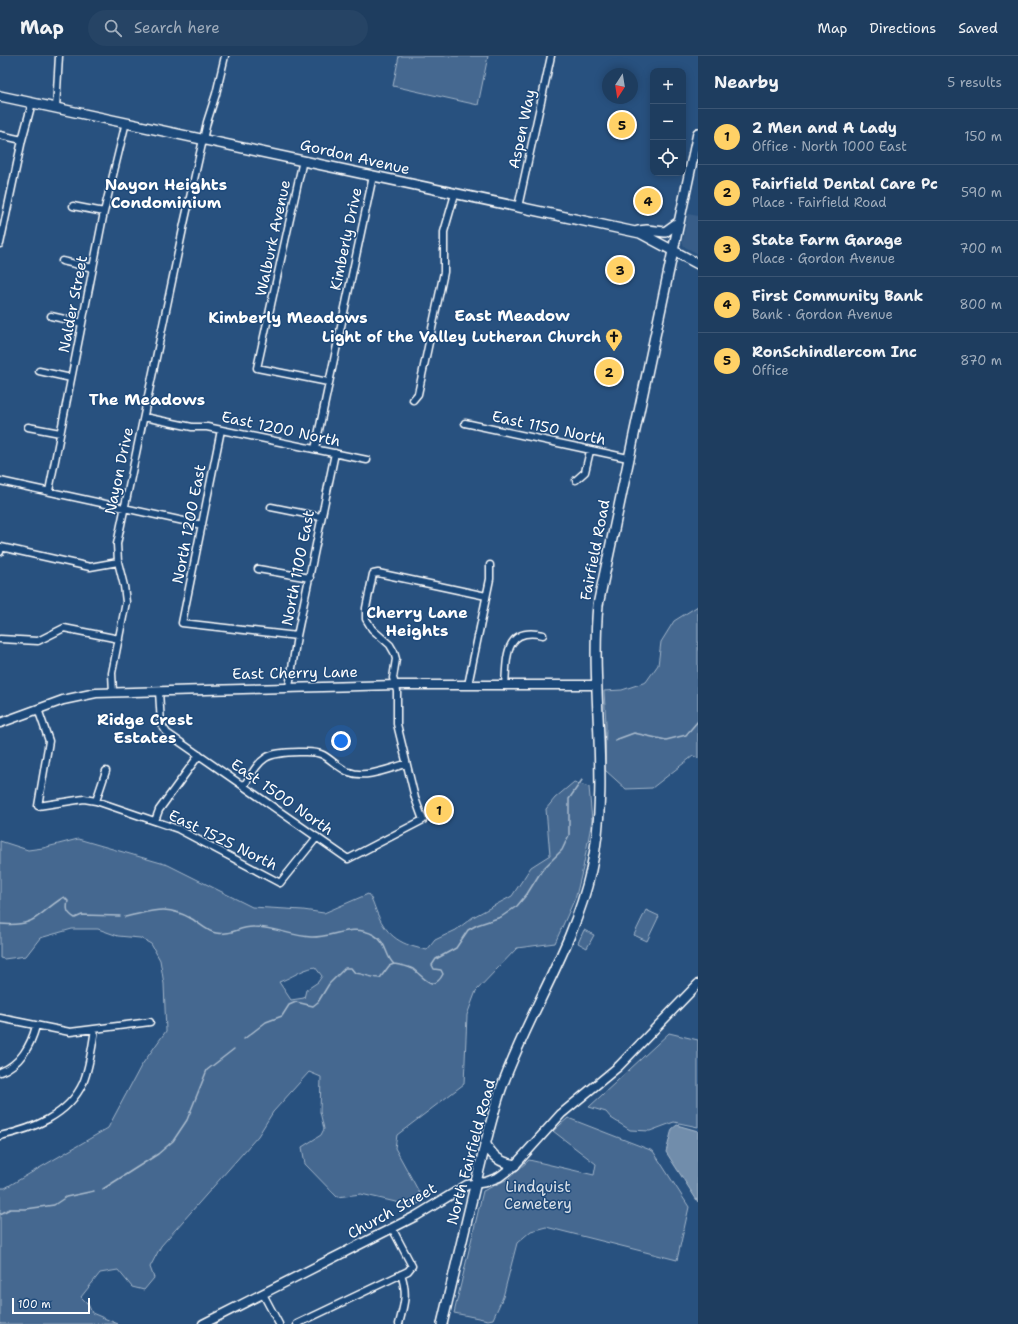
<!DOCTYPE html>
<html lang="en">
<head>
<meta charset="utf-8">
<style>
	body { margin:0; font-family:"Shantell Sans",sans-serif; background:#264465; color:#f1f3f6 }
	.controls { position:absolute; right:12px; top:12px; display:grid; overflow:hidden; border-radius:8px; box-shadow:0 2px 10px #0003 }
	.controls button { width:36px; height:36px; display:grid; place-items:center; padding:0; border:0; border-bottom:1px solid #3c5674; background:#1e3d5f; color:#f1f3f6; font:20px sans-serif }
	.compass { position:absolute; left:602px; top:12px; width:36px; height:36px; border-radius:50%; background:#1e3d5f; box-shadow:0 2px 10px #0003; rotate:192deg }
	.scale { position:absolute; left:12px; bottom:10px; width:78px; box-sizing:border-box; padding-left:4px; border:2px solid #fff; border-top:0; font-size:11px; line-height:14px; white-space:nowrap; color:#fff; -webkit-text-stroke:3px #1f4a7a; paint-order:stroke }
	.you { position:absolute; left:341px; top:685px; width:14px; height:14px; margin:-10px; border:3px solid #fff; border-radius:50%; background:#1a73e8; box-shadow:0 0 0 6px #1a73e833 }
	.badge { display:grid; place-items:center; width:26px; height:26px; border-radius:50%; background:#ffd166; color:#111; font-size:13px; font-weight:700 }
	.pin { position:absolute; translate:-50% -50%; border:2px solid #fff; box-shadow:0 1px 4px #0006 }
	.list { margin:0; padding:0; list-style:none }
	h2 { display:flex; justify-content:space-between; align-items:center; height:52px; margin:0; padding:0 16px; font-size:17px }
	h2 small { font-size:13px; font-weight:400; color:#a1aebd }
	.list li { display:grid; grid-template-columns:26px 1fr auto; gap:12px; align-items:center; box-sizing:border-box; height:56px; padding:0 16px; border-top:1px solid #3c5674 }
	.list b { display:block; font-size:15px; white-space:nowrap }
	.list p { margin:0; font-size:13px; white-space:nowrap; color:#a1aebd }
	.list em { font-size:13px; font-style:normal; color:#a1aebd }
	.icon { flex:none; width:22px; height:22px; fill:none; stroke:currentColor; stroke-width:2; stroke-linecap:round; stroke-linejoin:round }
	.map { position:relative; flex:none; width:698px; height:1268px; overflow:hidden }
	header { display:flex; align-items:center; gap:24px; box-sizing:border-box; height:56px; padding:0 20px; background:#1e3d5f; border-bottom:1px solid #3c5674 }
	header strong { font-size:19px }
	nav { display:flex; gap:22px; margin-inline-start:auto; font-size:14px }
	.search { width:280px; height:36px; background:#264465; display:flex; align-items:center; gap:10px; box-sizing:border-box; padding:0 14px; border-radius:22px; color:#a1aebd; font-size:15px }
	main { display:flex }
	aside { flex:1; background:#1e3d5f }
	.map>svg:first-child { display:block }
</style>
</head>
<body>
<header>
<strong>Map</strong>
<div class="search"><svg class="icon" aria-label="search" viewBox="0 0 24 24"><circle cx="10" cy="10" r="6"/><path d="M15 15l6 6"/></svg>Search here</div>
<nav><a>Map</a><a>Directions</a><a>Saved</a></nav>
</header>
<main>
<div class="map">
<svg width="698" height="1268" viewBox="0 0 698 1268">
	<rect width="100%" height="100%" fill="#28517f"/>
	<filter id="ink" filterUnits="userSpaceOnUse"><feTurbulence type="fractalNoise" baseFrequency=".025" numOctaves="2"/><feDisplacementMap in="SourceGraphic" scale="8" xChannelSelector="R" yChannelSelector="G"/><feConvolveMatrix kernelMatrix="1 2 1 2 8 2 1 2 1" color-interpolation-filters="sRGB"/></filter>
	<g filter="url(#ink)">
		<path fill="#375d88" d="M688,158l10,2v38l-13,-7 -3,-4z"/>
		<path fill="#446890" stroke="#a2b4c8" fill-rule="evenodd" d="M399,0h89l-10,49 -85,-19z
			M698,550v152l-5,-2 -41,32 -26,1 -21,-19 1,-46 -2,-33 18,-1 24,-8 12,-17 3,-23 13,-21z
			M574,726l15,5 3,33 -9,48 -7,28 -21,47 -38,5 -41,43 -9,24 -3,69 -67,51 -2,13 29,53 -11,5 -52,-12 -24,3 -32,-33 -3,-17 19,-12 3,-6 -4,-17 1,-35 -12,-5 -36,40 -15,24 -97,110 -11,21 4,11 -10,12 -12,-3 -14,-17 -18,3 -19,24 7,7 4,9 26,11h-118v-136h5l103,-60 33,-62 25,-35 -2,-47 -4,-24 -9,-16 -11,-6 -22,-2 -20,-7h-26l-32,9 -14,18 -22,3 -4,-1v-117l28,9 15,-2 35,-9 90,26 84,42 51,3 21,3 44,-19c5,6 6,12 9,19 11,25 25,32 50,37l8,-10 21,-10 17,-13 39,-21 19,-29 19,-12 -4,-46 9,-11zM315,911l7,9 -4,6 -12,8 -2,8 -13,2 -12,-18c14,-5 21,-12 36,-15z
			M646,854l13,6 -12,25 -13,-6z
			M584,874l10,5 -7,13 -9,-5z
			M669,977l29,7v87l-24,-5 -24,9 -20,-1 -19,-12 -5,-6 -17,-5z
			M568,1062l85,33 36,56 -12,53 -131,-33 -15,4 -14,12 -14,54 -10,22 -5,1 -34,-7 29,-122 25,-12 21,-19 65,15 2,-11 -43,-33z"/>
		<path fill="#718dab" stroke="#aabbcd" d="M677,1069l21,6v71l-32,-50 6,-23z"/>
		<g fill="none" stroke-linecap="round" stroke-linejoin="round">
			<path stroke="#aabbcd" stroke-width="1.5" d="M615,684l19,-7 32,7 20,-5 12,-14
				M125,861c28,-6 41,-13 67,2 7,4 16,13 24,14 14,3 25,-7 38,-6 20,0 38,9 57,10 21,1 41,-14 63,-2 14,8 11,22 20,29
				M0,868c38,3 36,-10 64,-27l4,4c-2,9 -1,12 7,17l7,-3 38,1
				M394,908c7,1 13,2 19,5 10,7 20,25 30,5l-2,-4 -7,-1 -2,-4 4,-6 20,-11 12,-18 9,-5 24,-8 16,-11 10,-12 15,-24 20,-20 7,-15v-36l13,-19
				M244,983l22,-17 16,-6 7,-11 7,-3 17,4 5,-4 11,-18 16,-16h6l4,5c10,1 16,5 25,5l9,-12 5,-2
				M103,1133l55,-35 15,-13 14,-21 20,-50 27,-21
				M0,1158l10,-5h16l28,-4 12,-8 28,-6"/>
			<defs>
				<path id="minor" d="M56,52l3,-52
					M0,79l22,5
					M303,104l-46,208 71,14
					M73,150l31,6
					M518,151l33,-151
					M0,188l22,-104 10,-37
					M62,205l31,7
					M51,260l31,7
					M39,315l32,7
					M413,344l5,-6 26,-122v-40l11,-38
					M144,361l48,10h15l160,33
					M465,367l163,35
					M28,371l32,6
					M221,374l-39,193 115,13
					M315,393l58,-273
					M576,424l9,-8 5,-21
					M0,425l202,44
					M49,435l55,-279 22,-90
					M271,451l50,10
					M0,496l1,-5 89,20 28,-5
					M258,513l52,9
					M0,583l38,2 26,-13 55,11
					M468,629l22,-106v-14
					M505,630c2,-28 -1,-60 38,-51
					M289,631l8,-51 38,-183
					M159,635l2,33 6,9 181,126 75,-39 -8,-22 -18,-74v-33l-4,-13 3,-19 -2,-7 -4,-7 -18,-16 -6,-10v-11l7,-34 5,-1 108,23
					M113,637l-1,-20 14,-71 -2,-16 -6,-24 -1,-18 67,-320 23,-102 9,-28 9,-38
					M38,653l11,32 -11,65 46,-7 12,2 82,28 102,54 37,-46
					M244,730c18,-29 19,-33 55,-34 8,0 17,-1 24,3 9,5 17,14 26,17 17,7 41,-4 57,-8
					M96,745l10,-30
					M155,765l4,-11 40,-55
					M0,962l70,14 80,-10
					M0,1016c20,-7 31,-27 36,-46
					M0,1080c32,-7 68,-20 83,-53 7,-17 9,-36 12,-54
					M263,1238l16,30
					M297,1268l111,-53 4,-5 -20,-38
					M399,1268c5,-20 9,-30 2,-50"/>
				<path id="tertiary" d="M0,667l63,-23 33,-7 300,-8h200
					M203,1268l213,-108 51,-31 19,-3 13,-5 16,-12 46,-51 58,-48 79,-82"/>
				<path id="secondary" d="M0,40l640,137 58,31
					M638,175l9,-1 18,2 14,-10
					M485,1087c8,14 14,19 30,22
					M442,1268c11,-46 22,-92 33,-138 8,-32 15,-64 25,-94 26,-76 74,-144 91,-222 20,-87 -1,-177 7,-265l100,-472"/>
			</defs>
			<use href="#minor" stroke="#fff" stroke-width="9"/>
			<use href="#tertiary" stroke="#fff" stroke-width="11"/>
			<use href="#secondary" stroke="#fff" stroke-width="12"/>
			<use href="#minor" stroke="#1f4a7a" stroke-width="6"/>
			<use href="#tertiary" stroke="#1f4a7a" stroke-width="8"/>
			<use href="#secondary" stroke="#1f4a7a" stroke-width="9"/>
		</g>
	</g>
	<defs>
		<symbol id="church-pin" viewBox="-11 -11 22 30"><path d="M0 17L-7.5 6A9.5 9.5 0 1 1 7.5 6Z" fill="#ffd166" stroke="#1f4a7a"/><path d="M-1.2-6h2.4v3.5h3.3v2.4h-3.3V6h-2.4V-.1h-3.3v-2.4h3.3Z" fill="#111"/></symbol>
	</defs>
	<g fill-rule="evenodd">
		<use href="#church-pin" x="604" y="271" width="20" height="27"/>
	</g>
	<g text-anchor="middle" stroke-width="3" stroke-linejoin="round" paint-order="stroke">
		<g font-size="15" fill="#fff" stroke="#1f4a7a">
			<text transform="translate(522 73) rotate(-78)" y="5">Aspen Way</text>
			<text transform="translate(355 101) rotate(13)" y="5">Gordon Avenue</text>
			<text transform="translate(273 182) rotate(-78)" y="5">Walburk Avenue</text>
			<text transform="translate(346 183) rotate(-78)" y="5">Kimberly Drive</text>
			<text transform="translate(73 248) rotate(-79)" y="5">Nalder Street</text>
			<text transform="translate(549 372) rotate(12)" y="5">East 1150 North</text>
			<text transform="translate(281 373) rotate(12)" y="5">East 1200 North</text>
			<text transform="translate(119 415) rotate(-78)" y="5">Nayon Drive</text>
			<text transform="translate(189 468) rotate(-79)" y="5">North 1200 East</text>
			<text transform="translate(595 494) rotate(-79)" y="5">Fairfield Road</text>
			<text transform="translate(298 512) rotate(-79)" y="5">North 1100 East</text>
			<text transform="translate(295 617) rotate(-1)" y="5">East Cherry Lane</text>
			<text transform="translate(282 741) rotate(35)" y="5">East 1500 North</text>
			<text transform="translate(223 784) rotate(26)" y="5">East 1525 North</text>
			<text transform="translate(471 1096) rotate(-75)" y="5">North Fairfield Road</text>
			<text transform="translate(392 1155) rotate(-29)" y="5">Church Street</text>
		</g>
		<g font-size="15" font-weight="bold" fill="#fff" stroke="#1f4a7a" text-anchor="end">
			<text x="601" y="286">Light of the Valley Lutheran Church</text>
		</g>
		<g font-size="15" fill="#dae1e9" stroke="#1f4a7a">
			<text x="538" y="1136">Lindquist<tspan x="538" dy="17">Cemetery</tspan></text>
		</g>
		<g font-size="16" font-weight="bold" fill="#fff" stroke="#1f4a7a">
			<text x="166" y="134">Nayon Heights<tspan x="166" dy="18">Condominium</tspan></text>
			<text x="512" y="265">East Meadow</text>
			<text x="288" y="267">Kimberly Meadows</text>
			<text x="147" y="349">The Meadows</text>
			<text x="417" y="562">Cherry Lane<tspan x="417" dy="18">Heights</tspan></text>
			<text x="145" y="669">Ridge Crest<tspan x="145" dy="18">Estates</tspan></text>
		</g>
	</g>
</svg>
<div class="controls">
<button>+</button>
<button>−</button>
<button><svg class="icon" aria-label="locate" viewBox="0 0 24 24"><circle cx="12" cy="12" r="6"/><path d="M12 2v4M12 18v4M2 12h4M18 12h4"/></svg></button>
</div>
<svg class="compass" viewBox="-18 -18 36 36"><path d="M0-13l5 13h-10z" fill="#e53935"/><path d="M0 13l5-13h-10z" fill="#a1aebd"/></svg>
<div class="scale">100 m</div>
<div class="you"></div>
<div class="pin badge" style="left:439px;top:754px">1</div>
<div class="pin badge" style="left:609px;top:316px">2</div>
<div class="pin badge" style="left:620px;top:214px">3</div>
<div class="pin badge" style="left:648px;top:145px">4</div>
<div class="pin badge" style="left:622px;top:69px">5</div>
</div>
<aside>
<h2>Nearby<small>5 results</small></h2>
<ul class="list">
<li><span class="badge">1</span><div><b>2 Men and A Lady</b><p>Office · North 1000 East</p></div><em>150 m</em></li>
<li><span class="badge">2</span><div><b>Fairfield Dental Care Pc</b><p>Place · Fairfield Road</p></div><em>590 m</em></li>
<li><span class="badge">3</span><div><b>State Farm Garage</b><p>Place · Gordon Avenue</p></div><em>700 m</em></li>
<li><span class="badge">4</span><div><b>First Community Bank</b><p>Bank · Gordon Avenue</p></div><em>800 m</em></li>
<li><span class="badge">5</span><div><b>RonSchindlercom Inc</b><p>Office</p></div><em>870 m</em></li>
</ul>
</aside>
</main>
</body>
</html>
